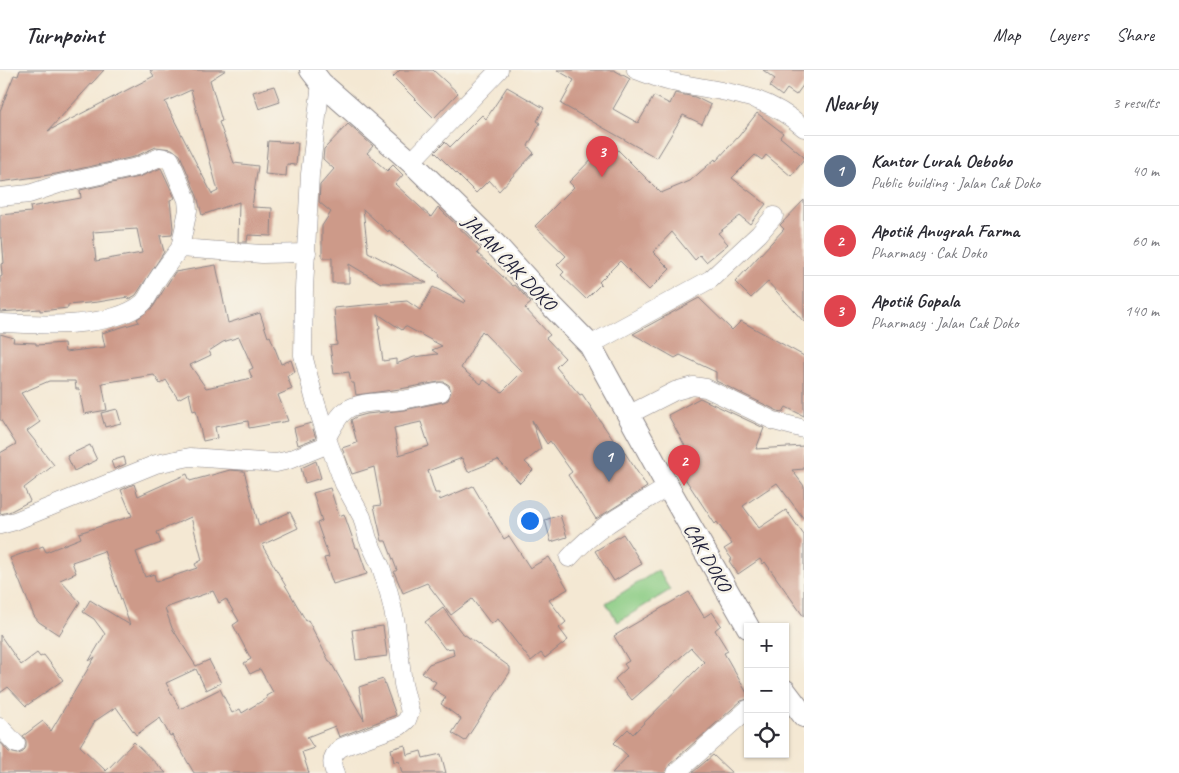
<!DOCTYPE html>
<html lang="en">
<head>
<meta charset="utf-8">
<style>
	body { margin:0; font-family:Caveat,sans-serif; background:#f7f7f7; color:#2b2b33 }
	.controls { position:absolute; right:15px; bottom:15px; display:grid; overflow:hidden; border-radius:0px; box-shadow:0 1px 4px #0004 }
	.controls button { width:45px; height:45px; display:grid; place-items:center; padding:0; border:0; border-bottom:1px solid #e1e1e2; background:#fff; color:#2b2b33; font:25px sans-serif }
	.you { position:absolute; left:529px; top:450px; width:18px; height:18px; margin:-12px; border:4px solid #fff; border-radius:50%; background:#1a73e8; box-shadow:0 0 0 8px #1a73e833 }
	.badge { display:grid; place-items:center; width:32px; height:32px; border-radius:50%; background:#1a73e8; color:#fff; font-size:16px; font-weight:700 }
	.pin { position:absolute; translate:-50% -41px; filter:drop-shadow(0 1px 2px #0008) }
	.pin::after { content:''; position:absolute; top:26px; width:18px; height:15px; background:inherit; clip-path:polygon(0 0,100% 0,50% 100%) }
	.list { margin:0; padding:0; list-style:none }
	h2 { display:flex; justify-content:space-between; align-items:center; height:65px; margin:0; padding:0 20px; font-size:21px }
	h2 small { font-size:16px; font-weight:400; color:#7c7c81 }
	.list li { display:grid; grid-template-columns:32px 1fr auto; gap:15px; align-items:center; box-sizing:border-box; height:70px; padding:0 20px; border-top:1px solid #e1e1e2 }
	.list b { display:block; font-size:19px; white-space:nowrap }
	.list p { margin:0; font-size:16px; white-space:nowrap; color:#7c7c81 }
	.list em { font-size:16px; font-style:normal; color:#7c7c81 }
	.icon { flex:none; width:28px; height:28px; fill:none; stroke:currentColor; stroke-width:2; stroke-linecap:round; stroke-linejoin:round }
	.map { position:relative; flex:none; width:804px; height:703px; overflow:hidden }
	header { display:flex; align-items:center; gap:30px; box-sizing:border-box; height:70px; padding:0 25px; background:#fff; border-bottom:1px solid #e1e1e2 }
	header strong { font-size:24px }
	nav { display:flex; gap:28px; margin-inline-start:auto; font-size:18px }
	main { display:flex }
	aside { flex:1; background:#fff }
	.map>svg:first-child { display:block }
</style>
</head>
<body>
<header>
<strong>Turnpoint</strong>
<nav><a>Map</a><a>Layers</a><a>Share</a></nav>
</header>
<main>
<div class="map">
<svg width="804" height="703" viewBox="0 0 804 703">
	<rect width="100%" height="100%" fill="#f7f3e8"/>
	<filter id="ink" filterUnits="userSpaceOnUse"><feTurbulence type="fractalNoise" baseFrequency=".02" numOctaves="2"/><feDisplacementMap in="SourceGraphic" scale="10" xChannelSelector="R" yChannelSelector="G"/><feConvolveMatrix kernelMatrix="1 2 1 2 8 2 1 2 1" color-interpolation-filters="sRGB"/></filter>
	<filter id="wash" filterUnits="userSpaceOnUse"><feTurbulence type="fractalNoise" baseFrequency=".0096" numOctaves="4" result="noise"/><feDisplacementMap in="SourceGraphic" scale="20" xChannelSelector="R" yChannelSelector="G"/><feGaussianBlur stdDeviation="1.12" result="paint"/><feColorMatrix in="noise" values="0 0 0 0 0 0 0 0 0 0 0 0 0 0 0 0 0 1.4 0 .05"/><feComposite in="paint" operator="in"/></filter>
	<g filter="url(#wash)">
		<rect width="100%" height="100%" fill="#f4e8d3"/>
		<path fill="#8bcc84" stroke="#567760" d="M658,500l12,20 -52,32 -12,-19z"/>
		<g id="blocks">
			<path fill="#cd9a89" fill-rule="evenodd" d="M20,0h84l-56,61 106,-55 -4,-6h76l-16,10 12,41 -3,1 15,41 24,3 -6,41 20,1 -1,28 -23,-1 -1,7h-9l1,-40 -37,13 -5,-19 -17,-41 -8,-6 -16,-2 -22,10 -78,17 -56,8v-71l14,-36 4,1zM191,20l27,101 -6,3 -47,-92z
				M400,0h33l25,23 -24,25 -41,-41z
				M557,0h57l16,9 -17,30 25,14 16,-27 16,8 5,-11 20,4 16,8 -9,19 -19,-9 -26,43 -96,-54 13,-24z
				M763,0h41v14l-8,11 -9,-6 -5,7 -12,-9 5,-8z
				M274,16l6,16 -21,7 -6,-17z
				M507,17l37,21 -7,13 3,2 -12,23 6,7 -35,38 -10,-11 -13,13 -41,-41 10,-10 5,5 32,-32 4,4z
				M757,43l26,20 -3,4 24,20v3l-13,16 -25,-21 -4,5 -7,-5 -23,23 34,26 -16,20 -10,-8 -22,17 10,11 -22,18 -6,-7 -5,5 -23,-28 -19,20 17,17 -21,21 -29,-29 -21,21 2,2 -15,15 -25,-24 3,-3 -7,-7 9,-9 -31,-30 39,-39 -5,-5 40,-41 52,52 29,-12 25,-22 1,2 23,-25z
				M348,54l25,22 -6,7 20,18 6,-6 10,10 -8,9 36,33 7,-10 43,42 -4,4 36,33 2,-1 16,18 -6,5 25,27 -4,3 19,20 -9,9 24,28 2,-1 34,50 2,-2 29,45 -51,32 -28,-44 4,-3 -22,-31 -3,3 -15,-24 9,29 -16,13 8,8 -13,13 -22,-23 -30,12 -6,-14 -34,13 7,22h4l1,7 33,-14 31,53 5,-3 21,32 19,-11 19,32 -19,11 17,22 -7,6 9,12 -23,18 -4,-5 -10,8 -33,-42 -7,5 -19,-25 -21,16 -24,-32 -24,10 -9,-21 3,-2 -11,-29h-4l-8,-35 7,-1 -7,-38 -22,7 -10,-26 15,-5 -6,-23 5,-3 11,-3 37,-4 39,-8 5,-2 3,-9 -2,-6 -5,-3h-5l-39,7 -44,6 -2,-12h-3l-2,-11 -15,2 -4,-28 7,-1 -3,-37 73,-7 13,9 13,-23 31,16 2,-2 -27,-25 1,-2 -21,-16 -30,-28 -1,2 -25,-23 5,43 59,31h-46l-32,-19v19h-17v-25h-10v-32l9,-14 -12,-10 1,-17 14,-16 -11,-10 1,-10zM378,244l24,16 3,-4 37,20 -10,4 6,4 -24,3 -18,7v-5l-13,2 -5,-33h2zM482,261l40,41 -20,20 -18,-12 -3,4 -20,-16zM421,352l8,24 -30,9 -5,-27z
				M268,71l30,2 -2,22 -9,-1 -1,12 -21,-2z
				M161,98l14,30 -5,2 3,28 -1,7 -12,1 4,16 -28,43 -7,4 -1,-2 -30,5 -30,3v3l-28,3v-2l-40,3v-35l2,-1 -1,-12 3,-1 -2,-25h-2v-23l31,-3 -1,-5 51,-9 -1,-8 59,-13zM137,159l5,24 -46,8 -3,-29z
				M804,130v122l-36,-40 -17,16 -16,-16 49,-53 -4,-4z
				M216,195l12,58 32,-10 8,24 2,-1 11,28 10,-4 4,12 -8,4 5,13 -14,6 10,26 -39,7 -1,-7 -33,6 2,11 -14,3 -7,-31 -3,1 -4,-18 -11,6 -12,-19 -6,4 -6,-9 -52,8 5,27 -23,4 -5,-25h-3l-1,-8h-26l-28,12 19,29 -13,9 27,34 -30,23 6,13 -21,11 -9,2v-61l16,-9 -16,-25v-85l14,4 -1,4 23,1v2l28,-2 1,9 40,-5 -3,-14 37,-11 -2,-3 16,-12 22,-35zM239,267l14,31 -4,2 3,8 -46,10 -16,-23 21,-10 -2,-4 14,-9z
				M699,228l33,32 9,-9 63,35v60l-18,-9 -3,5 -5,-1 -62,-30v-9l-36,-17 -5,3 -42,-24z
				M700,328l64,30 -8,21 48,-3v23l-12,1 12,16v33l-27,-36 -34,23 16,22 27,-18 18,25v82l-39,-55 -2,2 -3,-5 -22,15 -9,-13 3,-2 -8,-10 8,-5 -15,-22 -2,2 -33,-50 14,-8 -28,-51z
				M117,339l4,14 -16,4 -4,-14z
				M311,353l5,15 -18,7 -4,-17z
				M90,375l7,15 -23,11 -7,-15z
				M124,387l2,7 -12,5 -3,-8z
				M316,391l5,17 -16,5 -4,-15z
				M230,400l14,1 15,55 31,-14 8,16 -36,17 44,76 2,-1 21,41h1l34,59 -5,-33 24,-8 13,36 -57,22 -4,-11 -28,11 7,11 -12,4 7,21h-115l-22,-38 -2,1 -10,-18 -24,17 -20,-28 -21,14 -15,25 26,25 28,-29 32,31h-166v-31l9,10 9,2 5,-2 3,-5v-6l-3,-5 20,-15 8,10 44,-74 -6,4 16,-27 -11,-15 -11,-7 7,-12 40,25 -26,-74 -32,11 4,11 -16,7 20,22 -21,33 -20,-13 -5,-6 -24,-58 33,-12 3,6 35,-14 -2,-5 53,-17 -11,-26 13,-6 4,12 49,-22 3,7zM191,447l11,43 -7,4 2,4 -41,14 -2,-8 -9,3 -9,-25 25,-9 -4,-11zM213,521l6,12 7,-4 13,22 -6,4 18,34 -7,4 6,11 10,-5 13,23 -7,4 1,2 -25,15 -2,-4 -8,4 -12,-24 -40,20 -14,-26 30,-14 10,21 15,-7 -12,-23 -13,6 -24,-38 -7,-20z
				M330,418l9,28 5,-2 12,34h2l9,26 -34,10 -9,-26 5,-1 -12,-34 5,-2 -9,-28z
				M560,445l7,22 -16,5 -6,-22z
				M623,464l19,30 -28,17 -19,-30z
				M689,522l15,25 8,-5 9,13 -6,5 13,21 -4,2 24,42v4l-7,2 -72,64 -3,8h-54l16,-17 -14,-13 14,-14 5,5 71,-72 -13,-14 -59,52 -17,-21 12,-11 -3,-4 5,-3 -15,-25z
				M443,538l18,24 49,35v5l-45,69 -13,-8 9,-14 -20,-15 5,-7 -14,-9 4,-6 -14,-9 7,-9 25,-9 -1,-7 -8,1 -20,-27z
				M383,556l4,30 -31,4 -4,-30z
				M0,565l21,30 16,-12 3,4 4,-2 19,25 -37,26 -18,-19 -8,6z
				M405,675l2,10 14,-4 2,7 18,-4 5,19h-44l-3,-12 -5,1 -3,-13z
				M713,685l19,18h-40z"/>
		</g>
	</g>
	<g filter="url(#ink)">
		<use href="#blocks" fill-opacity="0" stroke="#8b8587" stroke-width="1"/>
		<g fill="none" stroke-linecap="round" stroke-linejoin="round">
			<defs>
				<path id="minor" d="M636,0c12,4 24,10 36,12 52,11 89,9 132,46
					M321,13l-11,91 -6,115 -1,66 11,42 15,47 15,40 18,33 6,22 13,28 8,26 7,31 7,60 7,28 -3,8 -7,6 -58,21c-10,7 -12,15 -7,26
					M411,92l88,-92
					M0,127l29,-3 30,-10 78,-17 23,-10 10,2 17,41 1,10 -8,38 82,6 45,-1
					M0,253c39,2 112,6 143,-20 6,-6 9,-16 14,-23 7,-11 15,-21 23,-32
					M590,275l121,-66 48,-45 15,-18
					M628,345l47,-24 18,-5 13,2 68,33 30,8
					M327,367c5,-8 10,-20 18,-26 15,-11 39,-8 57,-11 13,-2 26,-6 39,-8
					M0,455l15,-4 141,-57 34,-7 86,6 13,-3 40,-16
					M569,488c28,-32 63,-49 99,-71
					M0,657l16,17
					M676,703l72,-64"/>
				<path id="major" d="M311,0l10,13 90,79 86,84 50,55 43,44 78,142 80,140
					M785,621l19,25"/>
			</defs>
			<use href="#minor" stroke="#8b8587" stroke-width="19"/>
			<use href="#major" stroke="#8b8587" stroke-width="24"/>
			<use href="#minor" stroke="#fff" stroke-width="18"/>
			<use href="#major" stroke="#fff" stroke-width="22"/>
		</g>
	</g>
	<g text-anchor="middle" stroke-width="5" stroke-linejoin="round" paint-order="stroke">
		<g font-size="20" fill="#22223b" stroke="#f7f3e8">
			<text transform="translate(510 192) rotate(46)" y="7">JALAN CAK DOKO</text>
			<text transform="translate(708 487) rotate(60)" y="7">CAK DOKO</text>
		</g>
	</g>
</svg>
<div class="controls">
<button>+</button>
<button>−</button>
<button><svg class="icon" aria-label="locate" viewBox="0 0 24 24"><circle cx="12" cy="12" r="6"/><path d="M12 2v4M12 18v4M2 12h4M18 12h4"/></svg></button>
</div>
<div class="you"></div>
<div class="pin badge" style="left:609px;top:412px;background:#5c6f8a">1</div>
<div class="pin badge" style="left:684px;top:416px;background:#e0444e">2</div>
<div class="pin badge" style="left:602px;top:107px;background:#e0444e">3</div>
</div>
<aside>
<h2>Nearby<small>3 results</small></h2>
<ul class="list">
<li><span class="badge" style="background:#5c6f8a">1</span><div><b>Kantor Lurah Oebobo</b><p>Public building · Jalan Cak Doko</p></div><em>40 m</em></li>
<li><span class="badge" style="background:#e0444e">2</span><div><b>Apotik Anugrah Farma</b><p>Pharmacy · Cak Doko</p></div><em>60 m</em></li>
<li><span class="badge" style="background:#e0444e">3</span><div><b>Apotik Gopala</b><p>Pharmacy · Jalan Cak Doko</p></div><em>140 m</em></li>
</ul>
</aside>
</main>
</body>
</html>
